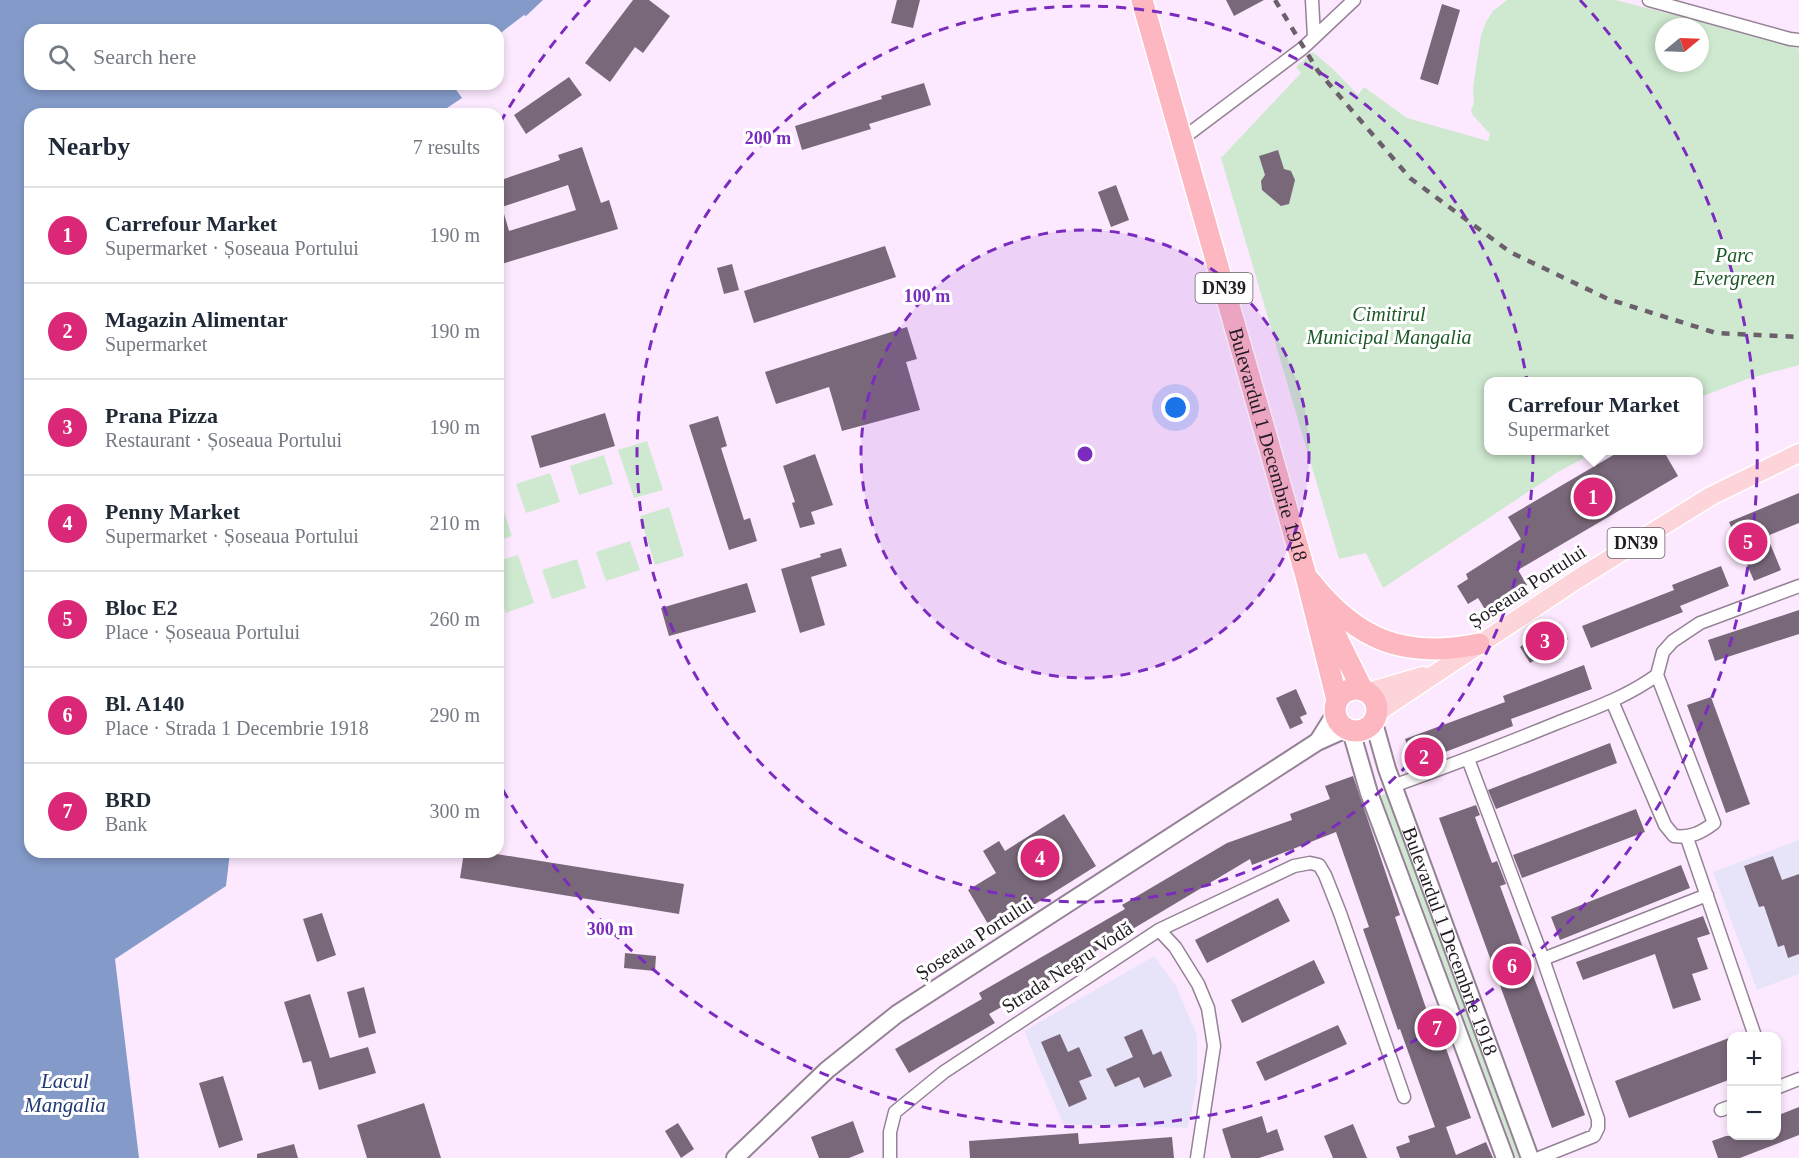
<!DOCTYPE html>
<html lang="en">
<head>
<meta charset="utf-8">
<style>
	body { margin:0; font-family:Georgia,serif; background:#f2f2f3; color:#1f2937 }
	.controls { position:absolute; right:18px; bottom:18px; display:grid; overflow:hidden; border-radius:12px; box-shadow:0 3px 9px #0003 }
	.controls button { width:54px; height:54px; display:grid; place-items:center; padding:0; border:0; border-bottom:2px solid #e0e1e3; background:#fff; color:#1f2937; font:30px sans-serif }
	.compass { position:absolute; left:1655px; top:18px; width:54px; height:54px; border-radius:50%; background:#fff; box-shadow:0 3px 9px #0003; rotate:71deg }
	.you { position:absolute; left:1176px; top:408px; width:21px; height:21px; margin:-15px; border:4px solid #fff; border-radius:50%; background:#1a73e8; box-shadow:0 0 0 9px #1a73e833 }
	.badge { display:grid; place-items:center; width:39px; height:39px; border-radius:50%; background:#db2777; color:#fff; font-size:20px; font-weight:700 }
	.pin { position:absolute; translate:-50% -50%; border:3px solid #fff; box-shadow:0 2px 6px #0006 }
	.popup { position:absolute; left:1484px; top:377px; width:219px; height:78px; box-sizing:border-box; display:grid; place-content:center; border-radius:12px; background:#fff; filter:drop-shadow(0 2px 4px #0005); font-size:20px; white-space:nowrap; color:#747a83 }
	.popup b { font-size:22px; color:#1f2937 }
	.popup::after { content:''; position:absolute; left:50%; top:100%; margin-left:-12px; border:12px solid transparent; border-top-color:#fff }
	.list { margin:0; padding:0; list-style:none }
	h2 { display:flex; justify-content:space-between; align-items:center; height:78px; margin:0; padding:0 24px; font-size:26px }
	h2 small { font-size:20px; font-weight:400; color:#747a83 }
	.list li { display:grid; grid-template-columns:39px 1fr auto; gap:18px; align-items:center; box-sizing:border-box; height:96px; padding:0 24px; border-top:2px solid #e0e1e3 }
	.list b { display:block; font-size:22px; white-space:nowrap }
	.list p { margin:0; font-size:20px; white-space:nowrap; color:#747a83 }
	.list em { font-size:20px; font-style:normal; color:#747a83 }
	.icon { flex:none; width:33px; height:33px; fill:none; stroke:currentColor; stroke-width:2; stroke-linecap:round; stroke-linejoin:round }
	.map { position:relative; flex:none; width:1799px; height:1158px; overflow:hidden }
	.search { position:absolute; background:#fff; box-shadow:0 3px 9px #0003; left:24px; top:24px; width:480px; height:66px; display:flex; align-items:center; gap:15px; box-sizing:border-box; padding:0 21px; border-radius:18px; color:#747a83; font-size:22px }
	.panel { position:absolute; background:#fff; box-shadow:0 3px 9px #0003; left:24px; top:108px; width:480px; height:750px; border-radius:18px }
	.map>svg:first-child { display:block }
</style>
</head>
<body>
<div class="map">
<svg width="1799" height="1158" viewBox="0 0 1799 1158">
	<rect width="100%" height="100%" fill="#fde9ff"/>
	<path fill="#e7e4fa" d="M1799,840v134l-42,16 -44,-118z
		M1154,956l22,30 21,49v47l-9,46 -125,-4 -39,-93z"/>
	<path fill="#cee9cf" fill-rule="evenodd" d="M1507,0h108l167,42 17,7v316l-52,14 -49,19v-16h-210v68l109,1 -39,21 -175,116 -17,-35 -27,6 -118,-401 80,-85 -5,-6 17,-15 20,17 25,26 6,-8 43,31 81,23 2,-7 -18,-20 -1,-3 3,-8 -1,-15 8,-53 5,-13 7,-11zM1664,27h36v36h-36z
		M647,441l16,49 -29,8 -16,-48z
		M604,455l9,29 -34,11 -9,-29z
		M550,473l10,29 -34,11 -10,-29z
		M498,494l14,42 -14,5z
		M669,507l15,49 -29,9 -15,-49z
		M630,541l10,29 -34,11 -10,-29z
		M518,555l16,48 -28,10 -8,-23v-29z
		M577,559l9,29 -34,11 -10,-29z
		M1404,786l136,370 -5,2h-19l-135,-362z"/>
	<path fill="#849bc9" d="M0,0h543l-17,16 -2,-1 -26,20v-5h-468v54h422l10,14 -24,16h-408v738h200l-4,34 -111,73 24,199h-139z"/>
	<path fill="#79687a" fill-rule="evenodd" d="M633,0h16l21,16 -27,37 -8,-6 -25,35 -25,-19z
		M897,0h23l-7,28 -22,-5z
		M1226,0h38l-30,16z
		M1442,4l18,6 -22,75 -18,-6z
		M569,77l13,18 -56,39 -12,-19z
		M924,83l7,22 -62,19 2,5 -69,21 -7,-24 87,-27 -1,-3z
		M582,147l19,56 8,-3 9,29 -120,36v-84l62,-21 -2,-5zM568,185l8,25 -67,21 -7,-24z
		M1278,150l6,19 7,2 4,9 -6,24 -8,2 -19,-16 -1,-9 4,-6 -6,-19z
		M1116,185l13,35 -18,7 -13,-35z
		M885,246l11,31 -142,46 -10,-32z
		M732,264l7,26 -15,4 -7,-26z
		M907,327l10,32 -11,3 14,48 -78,21 -13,-44 -53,17 -11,-32z
		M605,413l10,33 -75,22 -9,-32z
		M718,416l9,30 -6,2 23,72 6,-2 7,23 -28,9 -40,-125z
		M1622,450h41l15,26 -160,94 9,15 -41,26 -8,-13 -10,6 -11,-18 11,-7 -2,-5 55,-35 -13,-22z
		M815,454l18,51 -22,7 4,12 -15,4 -8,-25 3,-1 -12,-36z
		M1799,493v30l-32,13 14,34 -27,11 -25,-59z
		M841,548l6,18 -36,11 14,48 -25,8 -19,-64 40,-12 -1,-3z
		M1721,566l8,20 -49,20 3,6 -92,36 -9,-22 92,-36 -2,-5z
		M747,583l9,29 -87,24 -8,-28z
		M1799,610v24l-84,27 -7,-21z
		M1557,623l11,16 -38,24 -10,-16z
		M1584,665l8,24 -81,30 2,7 -99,38 -9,-25 100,-37 -2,-6z
		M1296,689l11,25 -7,3 3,6 -13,6 -14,-31z
		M1711,697l39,107 -24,9 -39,-108z
		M1610,743l7,20 -121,46 -8,-19z
		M1353,776l47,139 -5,2 35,103 5,-2 36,100 -25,9 10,28 30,-13 7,16h-93l-4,-11 14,-5 -2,-6 27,-9 -35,-98 -2,1 -35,-101 6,-2 -33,-95 -84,33 -2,-6 -176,105 1,2 -86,48 6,9 -86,50 -14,-24 87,-50 -3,-6 146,-84 -3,-4 105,-62 65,-23 -2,-6 40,-15 -5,-13z
		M1476,805l4,10 -5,2 17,46 5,-2 9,23 -6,2 85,229 -33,13 -113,-310z
		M1636,809l9,23 -123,46 -9,-23z
		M1064,814l32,52 -75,47 -30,16 -23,-39 28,-17 -13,-22 16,-10 6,10z
		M464,852h20l200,32 -5,30 -219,-36z
		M1773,856l9,24 17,-6v80l-11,4 -4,-13 -6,2 -14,-41 -5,1 -15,-41z
		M1681,865l9,23 -130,52 -9,-23z
		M1278,898l12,23 -83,42 -12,-23z
		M322,913l14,42 -19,7 -14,-43z
		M1703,916l7,18 -13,4 11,31 -16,5 9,26 -28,9 -18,-55 -72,26 -7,-18z
		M625,953l31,3 -1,15 -31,-3z
		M1314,960l11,23 -83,40 -11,-23z
		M364,987l12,46 -17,5 -12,-46z
		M310,994l20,64 38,-11 8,26 -57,17 -8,-29 -8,2 -19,-61z
		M1338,1025l9,19 -82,37 -9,-19z
		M1142,1029l11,26 8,-4 11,25 -28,12 -5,-11 -24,10 -9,-18 27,-12 -9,-20z
		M1060,1034l8,18 11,-5 13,29 -13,5 8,18 -18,8 -28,-65z
		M1729,1038l2,7v34l-102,39 -14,-37z
		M223,1076l20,64 -24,8 -20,-65z
		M424,1103l17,55h-74l-10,-33z
		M1799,1107v28l-59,23h-22l-6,-17 14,-5h50v-20z
		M1262,1116l5,17 10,-4 7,21 -25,8h-28l-9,-29z
		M853,1121l11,31 -15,6h-30l-8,-21z
		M678,1123l16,26 -13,9 -16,-27z
		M1353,1124l14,34h-34l-9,-22z
		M1078,1133l1,11 93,-7 2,21h-204l-1,-17z
		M294,1144l4,14h-41v-4z"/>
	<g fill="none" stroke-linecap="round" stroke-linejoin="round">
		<defs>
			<path id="street" d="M1312,0l2,37
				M1649,0l141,39 9,1
				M1182,139l121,-91 51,-48
				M1612,701l53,124 9,11c16,2 27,-3 40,-13l-57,-148 6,-23 10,-11 27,-18 99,-37
				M1468,759l75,200 55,160v9l-4,8 -55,22
				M1393,786c56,-20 110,-41 164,-63 35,-14 70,-26 100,-48
				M1687,838l68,198
				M1159,930l135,-64 16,-3 9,2 6,10 15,38 64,184
				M1543,959l164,-64
				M1776,1088l23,-9
				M1721,1110l11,-4
				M890,1158v-26l5,-20 49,-40 215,-142 16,17 23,37 10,24 6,38 -17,112"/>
			<g id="secondary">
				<path id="s1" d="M1374,723l13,46 143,389"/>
				<path d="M1351,731l18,62 136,365"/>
				<path d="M1318,741l17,-27"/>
				<path d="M735,1158l92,-88 70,-56 420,-272 29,-13"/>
			</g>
			<path id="primary" d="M1368,692l55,-16
				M1378,712l198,-132 135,-84 88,-43"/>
			<g id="highway">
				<path id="s2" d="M1142,0l164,576 31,124"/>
				<path d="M1310,581c47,60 95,78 169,63"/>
				<path d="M1324,612l38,77"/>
				<circle cx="1356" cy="710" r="21"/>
			</g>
		</defs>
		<use href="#street" stroke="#958296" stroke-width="15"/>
		<use href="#secondary" stroke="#958296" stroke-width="20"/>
		<use href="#primary" stroke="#fff" stroke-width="21"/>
		<use href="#highway" stroke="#fff" stroke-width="24"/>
		<use href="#street" stroke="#fff" stroke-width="12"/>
		<use href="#secondary" stroke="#fff" stroke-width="16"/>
		<use href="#primary" stroke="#fdd4da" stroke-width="18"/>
		<use href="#highway" stroke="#fcb7c1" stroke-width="21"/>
		<path stroke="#6b5f6b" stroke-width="4.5" stroke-dasharray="8 8" stroke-linecap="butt" d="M1275,0l43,71 92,107 100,74 98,47 108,34 83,4"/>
	</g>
	<circle cx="1085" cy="454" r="224" fill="#7b2cbf" fill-opacity=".12"/>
	<g fill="none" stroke="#7b2cbf" stroke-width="3" stroke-dasharray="10 8">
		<circle cx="1085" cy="454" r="224"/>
		<circle cx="1085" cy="454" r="448"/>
		<path d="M500 123A672 672 0 0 1 590 0M1580 0A672 672 0 1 1 500 785"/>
	</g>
	<g text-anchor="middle" stroke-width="6" stroke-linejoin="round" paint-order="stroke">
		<g fill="#fff" stroke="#656065" stroke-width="1.5">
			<rect x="1195.5" y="273" width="57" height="30" rx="4.5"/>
			<rect x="1607.5" y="528" width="57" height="30" rx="4.5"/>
		</g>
		<g font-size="18" font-weight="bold" fill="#231c23">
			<text x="1224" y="294">DN39</text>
			<text x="1636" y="549">DN39</text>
		</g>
		<g font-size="20" font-style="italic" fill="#1b5926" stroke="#fff">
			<text x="1734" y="262">Parc<tspan x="1734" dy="23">Evergreen</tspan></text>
			<text x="1389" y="321">Cimitirul<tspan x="1389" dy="23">Municipal Mangalia</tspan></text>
		</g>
		<g font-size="20" fill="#231c23" stroke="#fff">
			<text dy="7" stroke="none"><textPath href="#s2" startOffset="462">Bulevardul 1 Decembrie 1918</textPath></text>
			<text transform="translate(1527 586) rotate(-33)" y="7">Șoseaua Portului</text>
			<text transform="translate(974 938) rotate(-33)" y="7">Șoseaua Portului</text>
			<text dy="7" stroke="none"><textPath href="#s1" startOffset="231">Bulevardul 1 Decembrie 1918</textPath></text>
			<text transform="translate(1067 967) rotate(-33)" y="7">Strada Negru Vodă</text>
		</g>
		<g font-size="21" font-style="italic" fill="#213b74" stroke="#fff">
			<text x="65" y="1088">Lacul<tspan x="65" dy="24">Mangalia</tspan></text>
		</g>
	</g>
	<circle cx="1085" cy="454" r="9" fill="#7b2cbf" stroke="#fff" stroke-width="3"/>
	<g font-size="18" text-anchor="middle" font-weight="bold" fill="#7b2cbf" stroke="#fff" stroke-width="6" stroke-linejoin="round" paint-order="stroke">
		<text x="768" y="144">200 m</text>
		<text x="927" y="302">100 m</text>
		<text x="610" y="935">300 m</text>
	</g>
</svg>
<div class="controls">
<button>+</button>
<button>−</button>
</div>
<svg class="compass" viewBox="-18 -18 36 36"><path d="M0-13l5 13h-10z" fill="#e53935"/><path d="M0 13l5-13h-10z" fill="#747a83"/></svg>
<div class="you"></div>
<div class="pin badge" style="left:1593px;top:497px">1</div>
<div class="popup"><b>Carrefour Market</b>Supermarket</div>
<div class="pin badge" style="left:1424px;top:757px">2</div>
<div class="pin badge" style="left:1545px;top:641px">3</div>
<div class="pin badge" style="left:1040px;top:858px">4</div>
<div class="pin badge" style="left:1748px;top:542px">5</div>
<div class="pin badge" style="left:1512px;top:966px">6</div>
<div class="pin badge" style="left:1437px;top:1028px">7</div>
<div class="search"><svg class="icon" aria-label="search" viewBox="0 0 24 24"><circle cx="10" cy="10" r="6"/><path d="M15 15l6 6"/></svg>Search here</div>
<section class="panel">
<h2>Nearby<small>7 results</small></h2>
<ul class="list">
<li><span class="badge">1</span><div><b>Carrefour Market</b><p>Supermarket · Șoseaua Portului</p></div><em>190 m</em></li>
<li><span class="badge">2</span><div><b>Magazin Alimentar</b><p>Supermarket</p></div><em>190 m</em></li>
<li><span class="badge">3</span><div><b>Prana Pizza</b><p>Restaurant · Șoseaua Portului</p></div><em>190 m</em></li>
<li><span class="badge">4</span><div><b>Penny Market</b><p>Supermarket · Șoseaua Portului</p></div><em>210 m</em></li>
<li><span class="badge">5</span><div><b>Bloc E2</b><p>Place · Șoseaua Portului</p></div><em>260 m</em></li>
<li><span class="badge">6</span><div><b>Bl. A140</b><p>Place · Strada 1 Decembrie 1918</p></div><em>290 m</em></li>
<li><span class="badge">7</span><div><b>BRD</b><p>Bank</p></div><em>300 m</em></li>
</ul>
</section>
</div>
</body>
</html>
